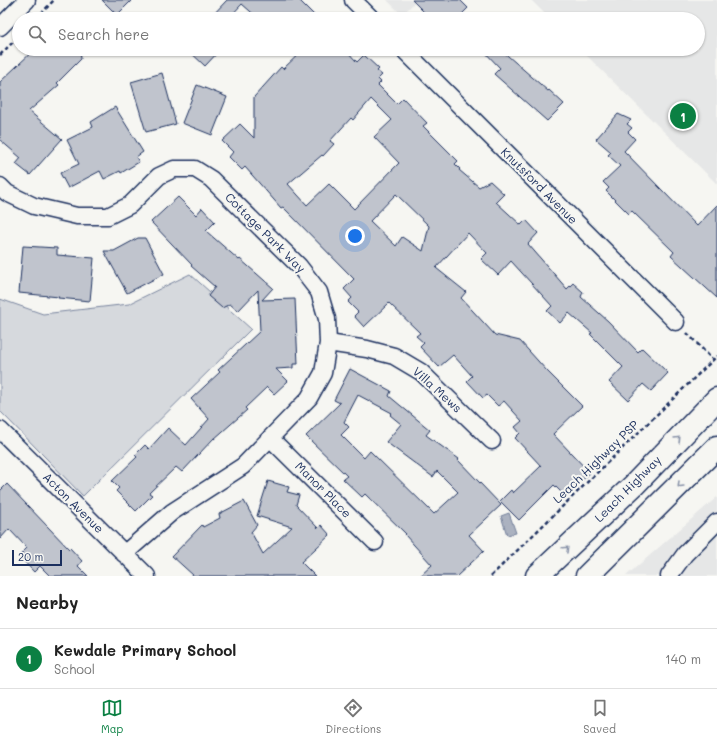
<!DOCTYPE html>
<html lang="en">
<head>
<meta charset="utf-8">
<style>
	body { margin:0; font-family:Mali,sans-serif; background:#f2f2f2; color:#222 }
	.scale { position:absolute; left:12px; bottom:10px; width:50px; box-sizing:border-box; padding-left:4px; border:2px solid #1b2f5e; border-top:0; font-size:11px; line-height:14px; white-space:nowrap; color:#1b2f5e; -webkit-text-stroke:3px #f6f6f2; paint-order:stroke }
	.you { position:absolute; left:355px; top:236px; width:14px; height:14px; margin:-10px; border:3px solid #fff; border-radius:50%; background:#1a73e8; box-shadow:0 0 0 6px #1a73e833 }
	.badge { display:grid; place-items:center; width:26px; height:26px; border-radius:50%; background:#0b8043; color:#fff; font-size:13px; font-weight:700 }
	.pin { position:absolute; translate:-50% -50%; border:2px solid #fff; box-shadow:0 1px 4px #0006 }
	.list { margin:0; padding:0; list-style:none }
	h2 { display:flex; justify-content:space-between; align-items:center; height:52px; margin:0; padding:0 16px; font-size:17px }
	h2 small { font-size:13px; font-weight:400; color:#767676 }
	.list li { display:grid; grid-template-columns:26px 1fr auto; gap:12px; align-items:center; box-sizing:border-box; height:60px; padding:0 16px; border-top:1px solid #e0e0e0 }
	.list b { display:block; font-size:15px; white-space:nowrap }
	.list p { margin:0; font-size:13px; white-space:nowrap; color:#767676 }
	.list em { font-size:13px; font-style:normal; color:#767676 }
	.icon { flex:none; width:22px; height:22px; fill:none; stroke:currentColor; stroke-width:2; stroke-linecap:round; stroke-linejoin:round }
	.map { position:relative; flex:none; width:717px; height:576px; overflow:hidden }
	.search { position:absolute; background:#fff; box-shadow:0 1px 3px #0004; left:12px; right:12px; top:12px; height:44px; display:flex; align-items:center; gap:10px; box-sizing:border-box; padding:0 14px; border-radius:22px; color:#767676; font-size:15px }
	.sheet { height:112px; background:#fff }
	nav { display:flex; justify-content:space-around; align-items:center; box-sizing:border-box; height:56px; border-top:1px solid #e0e0e0; background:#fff; font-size:11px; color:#767676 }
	nav a { display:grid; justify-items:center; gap:2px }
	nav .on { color:#0b8043 }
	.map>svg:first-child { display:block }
</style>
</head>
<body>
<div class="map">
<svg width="717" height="576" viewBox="0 0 717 576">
	<rect width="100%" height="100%" fill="#f6f6f2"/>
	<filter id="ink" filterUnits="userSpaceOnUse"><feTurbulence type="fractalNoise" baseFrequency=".025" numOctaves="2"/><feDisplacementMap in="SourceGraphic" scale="8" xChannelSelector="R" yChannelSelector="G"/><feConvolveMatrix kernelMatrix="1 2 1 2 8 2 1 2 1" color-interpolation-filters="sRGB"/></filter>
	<g filter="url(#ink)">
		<path fill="#e6e7e7" d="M387,0h30l-15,15z
			M531,0h186v184l-137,-135h118v-30h-148z
			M717,497v79h-91z"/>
		<path fill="#d6d9dd" stroke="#78849e" d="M190,274l61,55 -168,167 -83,-85v-112l43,15 86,-10z"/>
		<path fill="#abb2c0" stroke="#717e99" d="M509,513l7,20 -9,2 -6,-19z"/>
		<path fill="#c0c4cd" stroke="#1b2f5e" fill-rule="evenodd" d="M102,0h30l-15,15z
			M227,0h72l19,19h-59l-17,-15 -14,15h-19z
			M412,0h48l8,8 -11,11h-26z
			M35,49h45l1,10 -24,24 2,2 -30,26 33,28 -32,36 -14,-11 5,-6 -21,-18v-58z
			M187,49h34l-16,17z
			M304,49h41l12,13 7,-7 15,14 -2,2 5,4 -4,4 3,3 -3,3 19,19 6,-6 24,25 -4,3 35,35 -3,3 5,5 -1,1 20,17 11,-6 14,13 -8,8 25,23 5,-5 12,13 -10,11 39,45 6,-6 10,9 -2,5 27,24 30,31 4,-4 26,25 -17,18 -8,-7 -15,16 -19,-18 14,-15 -33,-33 2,-1 -23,-20 -9,10 -13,-12 5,-5 -41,-45 -13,14 -17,-16 6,-6 -19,-20 -32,35 30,24 -5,6 34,37 25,6 27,30 35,35 -29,28 37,39 -25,23 -11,-11 -35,35 -19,-19 11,-11 2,3 28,-27 -26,-28 5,-5 -5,-6 7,-6 -18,-20 -6,5 -11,-11 -4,3 -16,-17 5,-5 -19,-21 -14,12 -19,-20 4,-4 -8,-7 4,-3 -31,-30 -25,24 -10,-11 4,-4 -10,-10 4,-4 -8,-9 10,-10 -71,-72 -2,1 -36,-41 -3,3 -13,-13 4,-5 -11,-11 18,-17 14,14v-41l27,-30 2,2zM371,99l21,21 -18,17 25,26 -45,46 -25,-25 -22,21 -19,-21 34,-29 1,1 11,-12 -4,-3 21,-23 2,2zM396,194l33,32 -6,25 -21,-14 -6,9 -26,-25z
			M482,49h18l48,42 1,-1 15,14 -17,17 -53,-47 6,-6z
			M162,73l14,51 -30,8 -15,-50z
			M197,85l30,12 -15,38 -30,-12z
			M115,107l28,45 -7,5 3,5 -18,11 -1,-2 -16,8 -4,-8 -32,17 -8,-15 19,-9 -12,-24 26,-13 -2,-5z
			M618,114l13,6 -4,4 5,4 -4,4 7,7 -11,12 73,75 20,-21v93l-46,-42 3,-4 -42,-41 -3,3 -23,-23 3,-3 -6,-6 17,-16 -12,-11 3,-3 -15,-13z
			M178,197l18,18 6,-7 13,14 -9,9 33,29 1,-1 33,29 -11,12 33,-1 3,65h-5v4l-17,1 12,12 -14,13 -7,-7 -22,21 2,2 -33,29v-1l-32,34 -6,-5 -27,26 3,2 -16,16 -20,-20 3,-3 -7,-7 25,-24 -2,-2 10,-10 4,4 19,-21 18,17 23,-26 -18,-20 29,-27 -2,-2 42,-39 -2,-41 -20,21 -8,-7 -8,4 -14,-12 7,-9 -24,-21 1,-1 -41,-43z
			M138,238h7l19,36 -37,19 -23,-42h10z
			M23,246l34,2v7l37,3 -4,43 -32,-3 1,-1 -40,-4z
			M350,369l41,22 -2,5 41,34 -4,5 33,24 -1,1 43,45 -32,30 15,16 -27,25h-37l12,-11 -27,-30 1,-1 -41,-40 -3,3 -19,-18 4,-3 -41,-40 34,-33 -6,-3zM358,395l34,18 -2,2 11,9 -15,18 47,35 4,-6 21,21 -24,22 -64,-63 -6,7 -23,-23 8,-8 -5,-5z
			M268,481l21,6 -2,5 12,3 -3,10 22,23 3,-3 9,10 -29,27 14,14h-121l-22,-20 30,-31 1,2 17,-9 -1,-4 25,-13 13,24 -6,7 12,22 29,-27 -35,-11z
			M7,484l62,65 1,-1 12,13 -4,5 10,10h-38l-10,-10 -6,6 -15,-16 8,-8 -18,-19 -9,10v-48z"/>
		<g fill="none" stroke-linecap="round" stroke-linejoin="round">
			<defs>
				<path id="minor" d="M353,0l19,19
					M0,27l27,-27
					M403,49l273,273
					M0,186l7,7 27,13 43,10h31l22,-11 29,-29 15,-7h21l16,10 88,87 20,26 8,27 1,24 -5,30 -14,25 -66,68 -71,46 -48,42
					M328,343l39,6 27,7 27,16 71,69
					M0,430l147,146
					M270,438l105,104
					M669,576l16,-22 32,-32"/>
				<path id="highway" d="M537,576l97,-91 83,-86
					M587,576l130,-129"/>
			</defs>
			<use href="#minor" stroke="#1b2f5e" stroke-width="19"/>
			<use href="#highway" stroke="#1b2f5e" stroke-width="25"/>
			<path stroke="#1b2f5e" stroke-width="2.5" stroke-dasharray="4 3" stroke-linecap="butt" d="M36,19l18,-19
				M0,55l19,-19
				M687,333l26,27
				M491,576l226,-220"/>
			<use href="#minor" stroke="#f6f6f2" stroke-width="16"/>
			<use href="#highway" stroke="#f6f6f2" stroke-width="22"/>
		</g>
		<defs><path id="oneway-chevron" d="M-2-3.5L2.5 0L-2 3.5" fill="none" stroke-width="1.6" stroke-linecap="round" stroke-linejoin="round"/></defs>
		<g stroke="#8892a8">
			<use href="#oneway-chevron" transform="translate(678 439) rotate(-46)"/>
			<use href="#oneway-chevron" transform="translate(680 485) rotate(135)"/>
			<use href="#oneway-chevron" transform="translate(566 549) rotate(-43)"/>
		</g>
	</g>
	<g text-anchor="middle" stroke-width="4" stroke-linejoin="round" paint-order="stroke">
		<g font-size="12" fill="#1b2f5e" stroke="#f6f6f2">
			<text transform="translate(539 186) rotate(45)" y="4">Knutsford Avenue</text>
			<text transform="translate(265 233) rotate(45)" y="4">Cottage Park Way</text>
			<text transform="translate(437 390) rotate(42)" y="4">Villa Mews</text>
			<text transform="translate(596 462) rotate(-44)" y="4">Leach Highway PSP</text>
			<text transform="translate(628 489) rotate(-45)" y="4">Leach Highway</text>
			<text transform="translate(323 490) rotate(45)" y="4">Manor Place</text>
			<text transform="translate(73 503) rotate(45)" y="4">Acton Avenue</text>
		</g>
	</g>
</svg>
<div class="scale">20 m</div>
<div class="you"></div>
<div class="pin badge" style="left:683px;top:116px">1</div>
<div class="search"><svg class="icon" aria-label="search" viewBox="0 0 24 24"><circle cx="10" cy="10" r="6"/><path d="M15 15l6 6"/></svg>Search here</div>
</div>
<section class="sheet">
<h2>Nearby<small></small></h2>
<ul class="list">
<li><span class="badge">1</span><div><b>Kewdale Primary School</b><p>School</p></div><em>140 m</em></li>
</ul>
</section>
<nav>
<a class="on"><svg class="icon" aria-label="map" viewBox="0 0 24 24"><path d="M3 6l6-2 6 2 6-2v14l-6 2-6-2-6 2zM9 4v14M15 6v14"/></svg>Map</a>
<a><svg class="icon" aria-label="directions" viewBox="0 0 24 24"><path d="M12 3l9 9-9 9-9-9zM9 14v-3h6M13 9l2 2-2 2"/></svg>Directions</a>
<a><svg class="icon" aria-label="saved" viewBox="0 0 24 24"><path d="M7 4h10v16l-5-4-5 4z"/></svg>Saved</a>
</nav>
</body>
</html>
